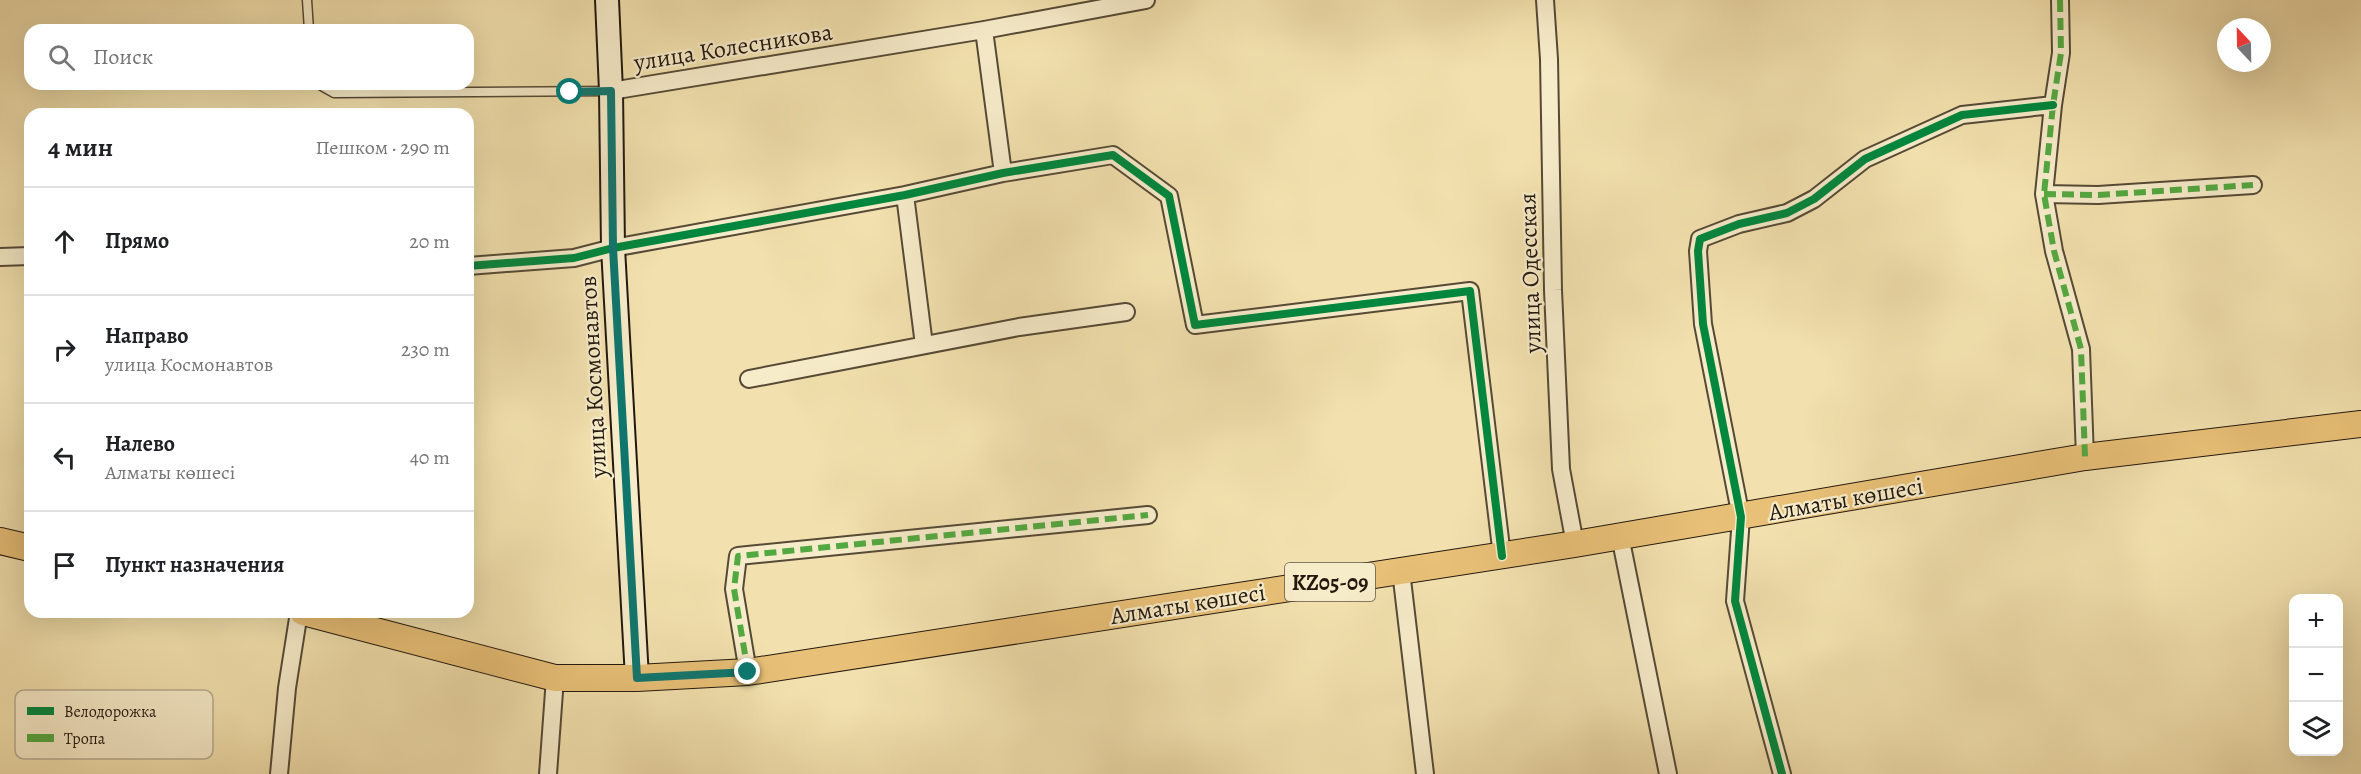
<!DOCTYPE html>
<html lang="ru">
<head>
<meta charset="utf-8">
<style>
	body { margin:0; font-family:Alegreya,serif; background:#f2f2f2; color:#202124 }
	.controls { position:absolute; right:18px; bottom:18px; display:grid; overflow:hidden; border-radius:12px; box-shadow:0 6px 24px #0002 }
	.controls button { width:54px; height:54px; display:grid; place-items:center; padding:0; border:0; border-bottom:2px solid #e0e0e0; background:#fff; color:#202124; font:30px sans-serif }
	.compass { position:absolute; left:2217px; top:18px; width:54px; height:54px; border-radius:50%; background:#fff; box-shadow:0 6px 24px #0002; rotate:338deg }
	.stop { position:absolute; width:18px; height:18px; margin:-14px; border:4px solid #0f766e; border-radius:50%; background:#fff }
	.stop.end { background:#0f766e; border-color:#fff; box-shadow:0 2px 6px #0008 }
	.list { margin:0; padding:0; list-style:none }
	h2 { display:flex; justify-content:space-between; align-items:center; height:78px; margin:0; padding:0 24px; font-size:26px }
	h2 small { font-size:20px; font-weight:400; color:#757577 }
	.list li { display:grid; grid-template-columns:39px 1fr auto; gap:18px; align-items:center; box-sizing:border-box; height:108px; padding:0 24px; border-top:2px solid #e0e0e0 }
	.list b { display:block; font-size:22px; white-space:nowrap }
	.list p { margin:0; font-size:20px; white-space:nowrap; color:#757577 }
	.list em { font-size:20px; font-style:normal; color:#757577 }
	.icon { flex:none; width:33px; height:33px; fill:none; stroke:currentColor; stroke-width:2; stroke-linecap:round; stroke-linejoin:round }
	.map { position:relative; flex:none; width:2361px; height:774px; overflow:hidden }
	.search { position:absolute; background:#fff; box-shadow:0 6px 24px #0002; left:24px; top:24px; width:450px; height:66px; display:flex; align-items:center; gap:15px; box-sizing:border-box; padding:0 21px; border-radius:18px; color:#757577; font-size:22px }
	.panel { position:absolute; background:#fff; box-shadow:0 6px 24px #0002; left:24px; top:108px; width:450px; height:510px; border-radius:18px }
	.map>svg:first-child { display:block }
</style>
</head>
<body>
<div class="map">
<svg width="2361" height="774" viewBox="0 0 2361 774">
	<rect width="100%" height="100%" fill="#f2e1ae"/>
	<filter id="stains"><feTurbulence type="fractalNoise" baseFrequency=".00333" numOctaves="4"/><feColorMatrix values="0 0 0 0 .2 0 0 0 0 .09 0 0 0 0 .02 0 0 0 .5 -.17"/></filter>
	<radialGradient id="worn" r=".72"><stop offset=".6" stop-color="#630" stop-opacity="0"/><stop offset="1" stop-color="#630" stop-opacity=".3"/></radialGradient>
	<g fill="none" stroke-linecap="round" stroke-linejoin="round">
		<defs>
			<path id="lane" d="M307,0l2,30
				M318,84l16,9 277,-2"/>
			<path id="street" d="M1545,0l4,59 4,231 8,179 14,75
				M2060,0l1,53 -8,52 -9,89 10,57 27,98 4,108
				M984,30l19,143
				M611,91l373,-61 162,-30
				M2044,194l54,1 155,-10
				M905,195l19,150
				M0,257l30,-1
				M468,266l106,-8 39,-10 292,-53 98,-22 110,-18 56,41 26,129 275,-34 32,265
				M749,379l270,-52 107,-15
				M1620,536l48,238
				M1401,571l24,203
				M748,672l-14,-83 4,-33 410,-41
				M279,774l8,-86 12,-76
				M548,774l7,-96
				M1782,774l-47,-173 6,-84 -38,-193 -5,-73 2,-12 39,-15 48,-11 27,-14 51,-40 97,-44 91,-10"/>
			<path id="secondary" d="M607,0l4,91 2,157 24,430"/>
			<path id="primary" d="M0,541l30,7
				M303,612l252,66h82l111,-6 827,-128 510,-87 276,-33"/>
		</defs>
		<use href="#lane" stroke="#564a36" stroke-width="11"/>
		<use href="#street" stroke="#564a36" stroke-width="20"/>
		<use href="#secondary" stroke="#22180e" stroke-width="26"/>
		<use href="#primary" stroke="#22180e" stroke-width="28"/>
		<use href="#lane" stroke="#f7ecca" stroke-width="8"/>
		<use href="#street" stroke="#f7ecca" stroke-width="16"/>
		<use href="#secondary" stroke="#f7ecca" stroke-width="22"/>
		<use href="#primary" stroke="#e9c077" stroke-width="26"/>
		<path stroke="#53a941" stroke-width="6" stroke-dasharray="12 6" stroke-linecap="butt" d="M2060,0l1,53 -8,52 -9,89 10,57 27,98 4,108
			M2044,194l54,1 155,-10
			M748,672l-14,-83 4,-33 410,-41"/>
		<defs>
			<path id="cycleway" d="M468,266l106,-8 39,-10 292,-53 98,-22 110,-18 56,41 26,129 275,-34 32,265
				M1782,774l-47,-173 6,-84 -38,-193 -5,-73 2,-12 39,-15 48,-11 27,-14 51,-40 97,-44 91,-10"/>
		</defs>
		<use href="#cycleway" stroke="#f7ecca" stroke-width="11"/>
		<use href="#cycleway" stroke="#00873e" stroke-width="8"/>
	</g>
	<g fill="none" stroke-linecap="round" stroke-linejoin="round">
		<path stroke="#0f766e" stroke-width="8" d="M570,92l41,-1 2,157 24,430 111,-6"/>
	</g>
	<g text-anchor="middle" stroke-width="4.5" stroke-linejoin="round" paint-order="stroke">
		<rect fill="#f7ecca" stroke="#625846" stroke-width="1.5" x="1285" y="563" width="90" height="38" rx="4.5"/>
		<g font-size="22" font-weight="bold" fill="#22180e">
			<text x="1330" y="590">KZ05-09</text>
		</g>
		<g font-size="24" fill="#22180e" stroke="#f7ecca">
			<text transform="translate(733 47) rotate(-9)" y="8">улица Колесникова</text>
			<text transform="translate(1530 273) rotate(-92)" y="8">улица Одесская</text>
			<text transform="translate(593 377) rotate(-93)" y="8">улица Космонавтов</text>
			<text transform="translate(1846 499) rotate(-10)" y="8">Алматы көшесі</text>
			<text transform="translate(1188 604) rotate(-9)" y="8">Алматы көшесі</text>
		</g>
	</g>
	<rect x="15" y="690" width="198" height="69" rx="9" fill="#f7ecca" stroke="#b7ac92" stroke-width="1.5"/>
	<rect x="27" y="707" width="27" height="8" fill="#00873e"/>
	<rect x="27" y="734" width="27" height="8" fill="#53a941"/>
	<g font-size="16" fill="#22180e">
		<text x="64" y="717">Велодорожка</text>
		<text x="64" y="744">Тропа</text>
	</g>
	<rect width="100%" height="100%" filter="url(#stains)"/>
	<rect width="100%" height="100%" fill="url(#worn)"/>
</svg>
<div class="controls">
<button>+</button>
<button>−</button>
<button><svg class="icon" aria-label="layers" viewBox="0 0 24 24"><path d="M12 4l9 5-9 5-9-5zM3 14l9 5 9-5"/></svg></button>
</div>
<svg class="compass" viewBox="-18 -18 36 36"><path d="M0-13l5 13h-10z" fill="#e53935"/><path d="M0 13l5-13h-10z" fill="#757577"/></svg>
<div class="stop" style="left:570px;top:92px"></div>
<div class="stop end" style="left:748px;top:672px"></div>
<div class="search"><svg class="icon" aria-label="search" viewBox="0 0 24 24"><circle cx="10" cy="10" r="6"/><path d="M15 15l6 6"/></svg>Поиск</div>
<section class="panel">
<h2>4 мин<small>Пешком · 290 m</small></h2>
<ul class="list">
<li><svg class="icon" aria-label="ahead" viewBox="0 0 24 24"><path d="M12 20V5M6 11l6-6 6 6"/></svg><div><b>Прямо</b></div><em>20 m</em></li>
<li><svg class="icon" aria-label="right" viewBox="0 0 24 24"><path d="M7 20v-9h11M14 6l5 5-5 5"/></svg><div><b>Направо</b><p>улица Космонавтов</p></div><em>230 m</em></li>
<li><svg class="icon" aria-label="left" viewBox="0 0 24 24"><path d="M17 20v-9H6M10 6l-5 5 5 5"/></svg><div><b>Налево</b><p>Алматы көшесі</p></div><em>40 m</em></li>
<li><svg class="icon" aria-label="arrive" viewBox="0 0 24 24"><path d="M6 21V4h12l-3 4 3 4H6"/></svg><div><b>Пункт назначения</b></div></li>
</ul>
</section>
</div>
</body>
</html>
